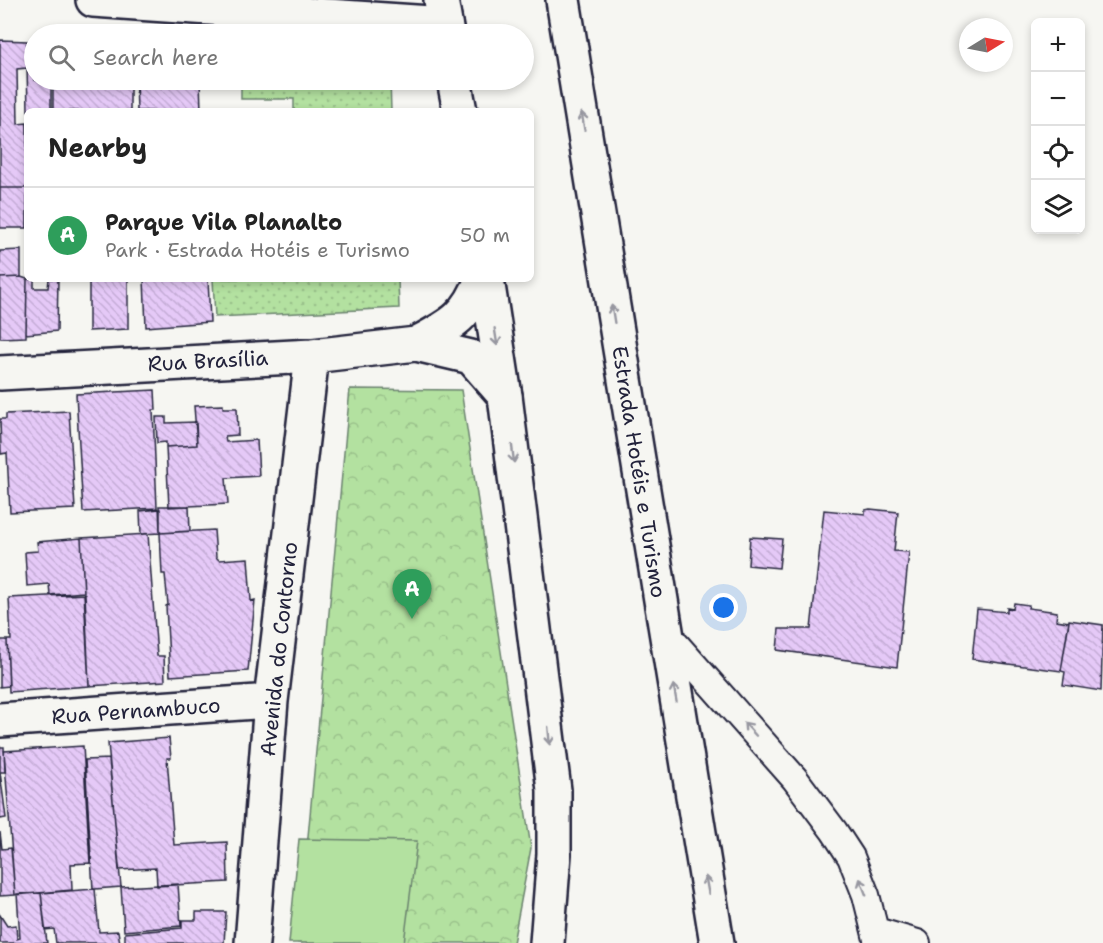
<!DOCTYPE html>
<html lang="en">
<head>
<meta charset="utf-8">
<style>
	body { margin:0; font-family:"Shantell Sans",sans-serif; background:#f2f2f2; color:#222 }
	.controls { position:absolute; right:18px; top:18px; display:grid; overflow:hidden; border-radius:9px; box-shadow:0 3px 9px #0003 }
	.controls button { width:54px; height:54px; display:grid; place-items:center; padding:0; border:0; border-bottom:2px solid #e0e0e0; background:#fff; color:#222; font:30px sans-serif }
	.compass { position:absolute; left:959px; top:18px; width:54px; height:54px; border-radius:50%; background:#fff; box-shadow:0 3px 9px #0003; rotate:80deg }
	.you { position:absolute; left:724px; top:608px; width:21px; height:21px; margin:-15px; border:4px solid #fff; border-radius:50%; background:#1a73e8; box-shadow:0 0 0 9px #1a73e833 }
	.badge { display:grid; place-items:center; width:39px; height:39px; border-radius:50%; background:#2563eb; color:#fff; font-size:20px; font-weight:700 }
	.pin { position:absolute; translate:-50% -50px; filter:drop-shadow(0 2px 3px #0008) }
	.pin::after { content:''; position:absolute; top:32px; width:21px; height:18px; background:inherit; clip-path:polygon(0 0,100% 0,50% 100%) }
	.list { margin:0; padding:0; list-style:none }
	h2 { display:flex; justify-content:space-between; align-items:center; height:78px; margin:0; padding:0 24px; font-size:26px }
	h2 small { font-size:20px; font-weight:400; color:#767676 }
	.list li { display:grid; grid-template-columns:39px 1fr auto; gap:18px; align-items:center; box-sizing:border-box; height:96px; padding:0 24px; border-top:2px solid #e0e0e0 }
	.list b { display:block; font-size:22px; white-space:nowrap }
	.list p { margin:0; font-size:20px; white-space:nowrap; color:#767676 }
	.list em { font-size:20px; font-style:normal; color:#767676 }
	.icon { flex:none; width:33px; height:33px; fill:none; stroke:currentColor; stroke-width:2; stroke-linecap:round; stroke-linejoin:round }
	.map { position:relative; flex:none; width:1103px; height:943px; overflow:hidden }
	.search { position:absolute; background:#fff; box-shadow:0 3px 9px #0003; left:24px; top:24px; width:510px; height:66px; display:flex; align-items:center; gap:15px; box-sizing:border-box; padding:0 21px; border-radius:33px; color:#767676; font-size:22px }
	.panel { position:absolute; background:#fff; box-shadow:0 3px 9px #0003; left:24px; top:108px; width:510px; height:174px; border-radius:9px }
	.map>svg:first-child { display:block }
</style>
</head>
<body>
<div class="map">
<svg width="1103" height="943" viewBox="0 0 1103 943">
	<defs>
		<pattern id="park-crowns" width="20" height="18" patternUnits="userSpaceOnUse" patternTransform="scale(1.5)"><rect width="20" height="18" fill="#b3e1a0"/><path d="M2 6a3 3 0 1 1 6 0M12 15a3 3 0 1 1 6 0" fill="none" stroke="#9ac18b"/></pattern>
		<pattern id="garden-dots" width="8" height="8" patternUnits="userSpaceOnUse" patternTransform="scale(1.5)"><rect width="8" height="8" fill="#b3e1a0"/><path d="M2 2h.1M6 6h.1" fill="none" stroke="#9ac18b" stroke-width="1.8" stroke-linecap="round"/></pattern>
		<pattern id="building-back-hatch" width="6" height="6" patternUnits="userSpaceOnUse" patternTransform="scale(1.5)"><rect width="6" height="6" fill="#e5c9f7"/><path d="M-1 5l2 2M0 0l6 6M5-1l2 2" fill="none" stroke="#c4acd5"/></pattern>
	</defs>
	<rect width="100%" height="100%" fill="#f6f6f2"/>
	<filter id="ink" filterUnits="userSpaceOnUse"><feTurbulence type="fractalNoise" baseFrequency=".0167" numOctaves="2"/><feDisplacementMap in="SourceGraphic" scale="12" xChannelSelector="R" yChannelSelector="G"/><feConvolveMatrix kernelMatrix="1 2 1 2 8 2 1 2 1" color-interpolation-filters="sRGB"/></filter>
	<g filter="url(#ink)">
		<path fill="url(#park-crowns)" stroke="#6a826e" stroke-width="1.5" d="M350,389l111,1 70,458 -18,95h-215z"/>
		<path fill="url(#garden-dots)" stroke="#6a826e" stroke-width="1.5" d="M241,80h149l1,31h-97v-12h-53z
			M213,279h185l1,29 -184,9z"/>
		<path fill="#b3e1a0" stroke="#6a826e" stroke-width="1.5" d="M299,839l118,2 -13,102h-115z"/>
		<path fill="url(#building-back-hatch)" stroke="#22223b" stroke-width="1.5" d="M0,40l27,1v27l-10,1 1,55 9,-1v65h-27z
			M27,66h7v14h17v31h-23z
			M53,80h77v31h-77z
			M136,80h64l1,31h-64z
			M0,188h27v40h-27z
			M21,250v27l-21,1v-27z
			M21,277l6,2 -1,58 -26,1v-60z
			M27,279h7v9h14l1,-9h9l-1,52 -31,3z
			M89,279h39v50l-39,2z
			M144,279h64l2,43 -64,5z
			M155,390l1,20h-3l4,98 -74,4 -7,-118z
			M223,405v3h14l1,27 -13,1 1,6 31,-2 2,36 -33,2 2,26 -59,3 -3,-60 31,-2 -3,-39z
			M69,411l6,98 -65,3 -3,-59 -6,1 -1,-35h6v-5z
			M156,417h10v6l30,-1 1,23 -31,2v-5l-9,1z
			M159,506h30l1,25 -30,2z
			M160,509v24l-19,1 -1,-23z
			M870,509l28,3 -4,39 15,1 -12,115 -120,-17 2,-21h32l13,-119 41,4v-4z
			M214,530l2,27 3,3 29,-2 3,43 4,-1 -7,71 -78,5 -4,-70 2,-1 -3,-31h-3l-2,-41z
			M148,534l9,122h7l1,25 -76,5 -8,-148z
			M750,537l32,2 -3,29 -31,-3z
			M81,538l3,54 -34,3 -1,-11 -22,2 -2,-34 13,-1 -1,-9z
			M85,594l4,92 -80,6 -2,-52h4l-2,-42z
			M1014,603l15,2 -1,3 29,4 -1,8 13,2 -8,49 -89,-12 5,-50 30,3v-4l6,1z
			M1069,620l34,5 -2,66 -38,-6 2,-13 -4,-1z
			M0,640h7l2,46 -9,1z
			M169,738l2,20h-4l7,87 53,-3 1,40 -71,4 -1,-18 -37,2 -11,-127z
			M83,746l7,117 -19,1 1,26 -57,5 -11,-144z
			M0,747h4l1,25h-5l6,46 -6,1z
			M109,759l12,128 -26,2h-2l-8,-129z
			M0,832l2,17 9,-1 4,47 -15,1z
			M178,884l3,42 -57,5 -3,-44z
			M95,889l4,43 19,-1 2,12h-64l-2,-14 -9,1 -4,-37z
			M41,893l6,50h-47v-28l7,11 9,-1 1,14 3,-1 -3,-44z
			M196,912h30l-2,31h-99v-10l57,-5v-8h14z"/>
		<g fill="none" stroke-linecap="round" stroke-linejoin="round">
			<defs>
				<path id="lane" d="M664,631l131,148 39,52 17,26 15,38 12,48
					M876,931l41,12"/>
				<path id="street" d="M93,0l352,24
					M416,344c35,-19 52,-27 66,-65
					M0,373l312,-17 104,-12 55,13 34,39
					M0,720l271,-19
					M252,943l19,-242 41,-345"/>
				<path id="secondary" d="M441,0l6,34
					M563,0l154,943
					M454,80l6,31
					M487,279l18,117 49,394v64l-7,89"/>
			</defs>
			<use href="#lane" stroke="#22223b" stroke-width="30"/>
			<use href="#street" stroke="#22223b" stroke-width="38"/>
			<use href="#secondary" stroke="#22223b" stroke-width="38"/>
			<use href="#lane" stroke="#f6f6f2" stroke-width="26"/>
			<use href="#street" stroke="#f6f6f2" stroke-width="33"/>
			<use href="#secondary" stroke="#f6f6f2" stroke-width="33"/>
		</g>
		<defs><path id="oneway-shaft" d="M-6 0H5M1.5-3L5.5 0L1.5 3" fill="none" stroke-width="1.6" stroke-linecap="round" stroke-linejoin="round" transform="scale(1.5)"/></defs>
		<g stroke="#9797a0">
			<use href="#oneway-shaft" transform="translate(583 121) rotate(-99)"/>
			<use href="#oneway-shaft" transform="translate(613 314) rotate(-99)"/>
			<use href="#oneway-shaft" transform="translate(496 337) rotate(81)"/>
			<use href="#oneway-shaft" transform="translate(513 454) rotate(83)"/>
			<use href="#oneway-shaft" transform="translate(675 693) rotate(-100)"/>
			<use href="#oneway-shaft" transform="translate(750 729) rotate(-132)"/>
			<use href="#oneway-shaft" transform="translate(549 736) rotate(85)"/>
			<use href="#oneway-shaft" transform="translate(707 885) rotate(-100)"/>
			<use href="#oneway-shaft" transform="translate(863 887) rotate(-111)"/>
		</g>
	</g>
	<g text-anchor="middle" stroke-width="5" stroke-linejoin="round" paint-order="stroke">
		<g font-size="21" fill="#22223b" stroke="#f6f6f2">
			<text transform="translate(208 361) rotate(-3)" y="7">Rua Brasília</text>
			<text transform="translate(639 472) rotate(81)" y="7">Estrada Hotéis e Turismo</text>
			<text transform="translate(279 649) rotate(-84)" y="7">Avenida do Contorno</text>
			<text transform="translate(136 711) rotate(-4)" y="7">Rua Pernambuco</text>
		</g>
	</g>
</svg>
<div class="controls">
<button>+</button>
<button>−</button>
<button><svg class="icon" aria-label="locate" viewBox="0 0 24 24"><circle cx="12" cy="12" r="6"/><path d="M12 2v4M12 18v4M2 12h4M18 12h4"/></svg></button>
<button><svg class="icon" aria-label="layers" viewBox="0 0 24 24"><path d="M12 4l9 5-9 5-9-5zM3 14l9 5 9-5"/></svg></button>
</div>
<svg class="compass" viewBox="-18 -18 36 36"><path d="M0-13l5 13h-10z" fill="#e53935"/><path d="M0 13l5-13h-10z" fill="#767676"/></svg>
<div class="you"></div>
<div class="pin badge" style="left:412px;top:619px;background:#2e9e5b">A</div>
<div class="search"><svg class="icon" aria-label="search" viewBox="0 0 24 24"><circle cx="10" cy="10" r="6"/><path d="M15 15l6 6"/></svg>Search here</div>
<section class="panel">
<h2>Nearby<small></small></h2>
<ul class="list">
<li><span class="badge" style="background:#2e9e5b">A</span><div><b>Parque Vila Planalto</b><p>Park · Estrada Hotéis e Turismo</p></div><em>50 m</em></li>
</ul>
</section>
</div>
</body>
</html>
